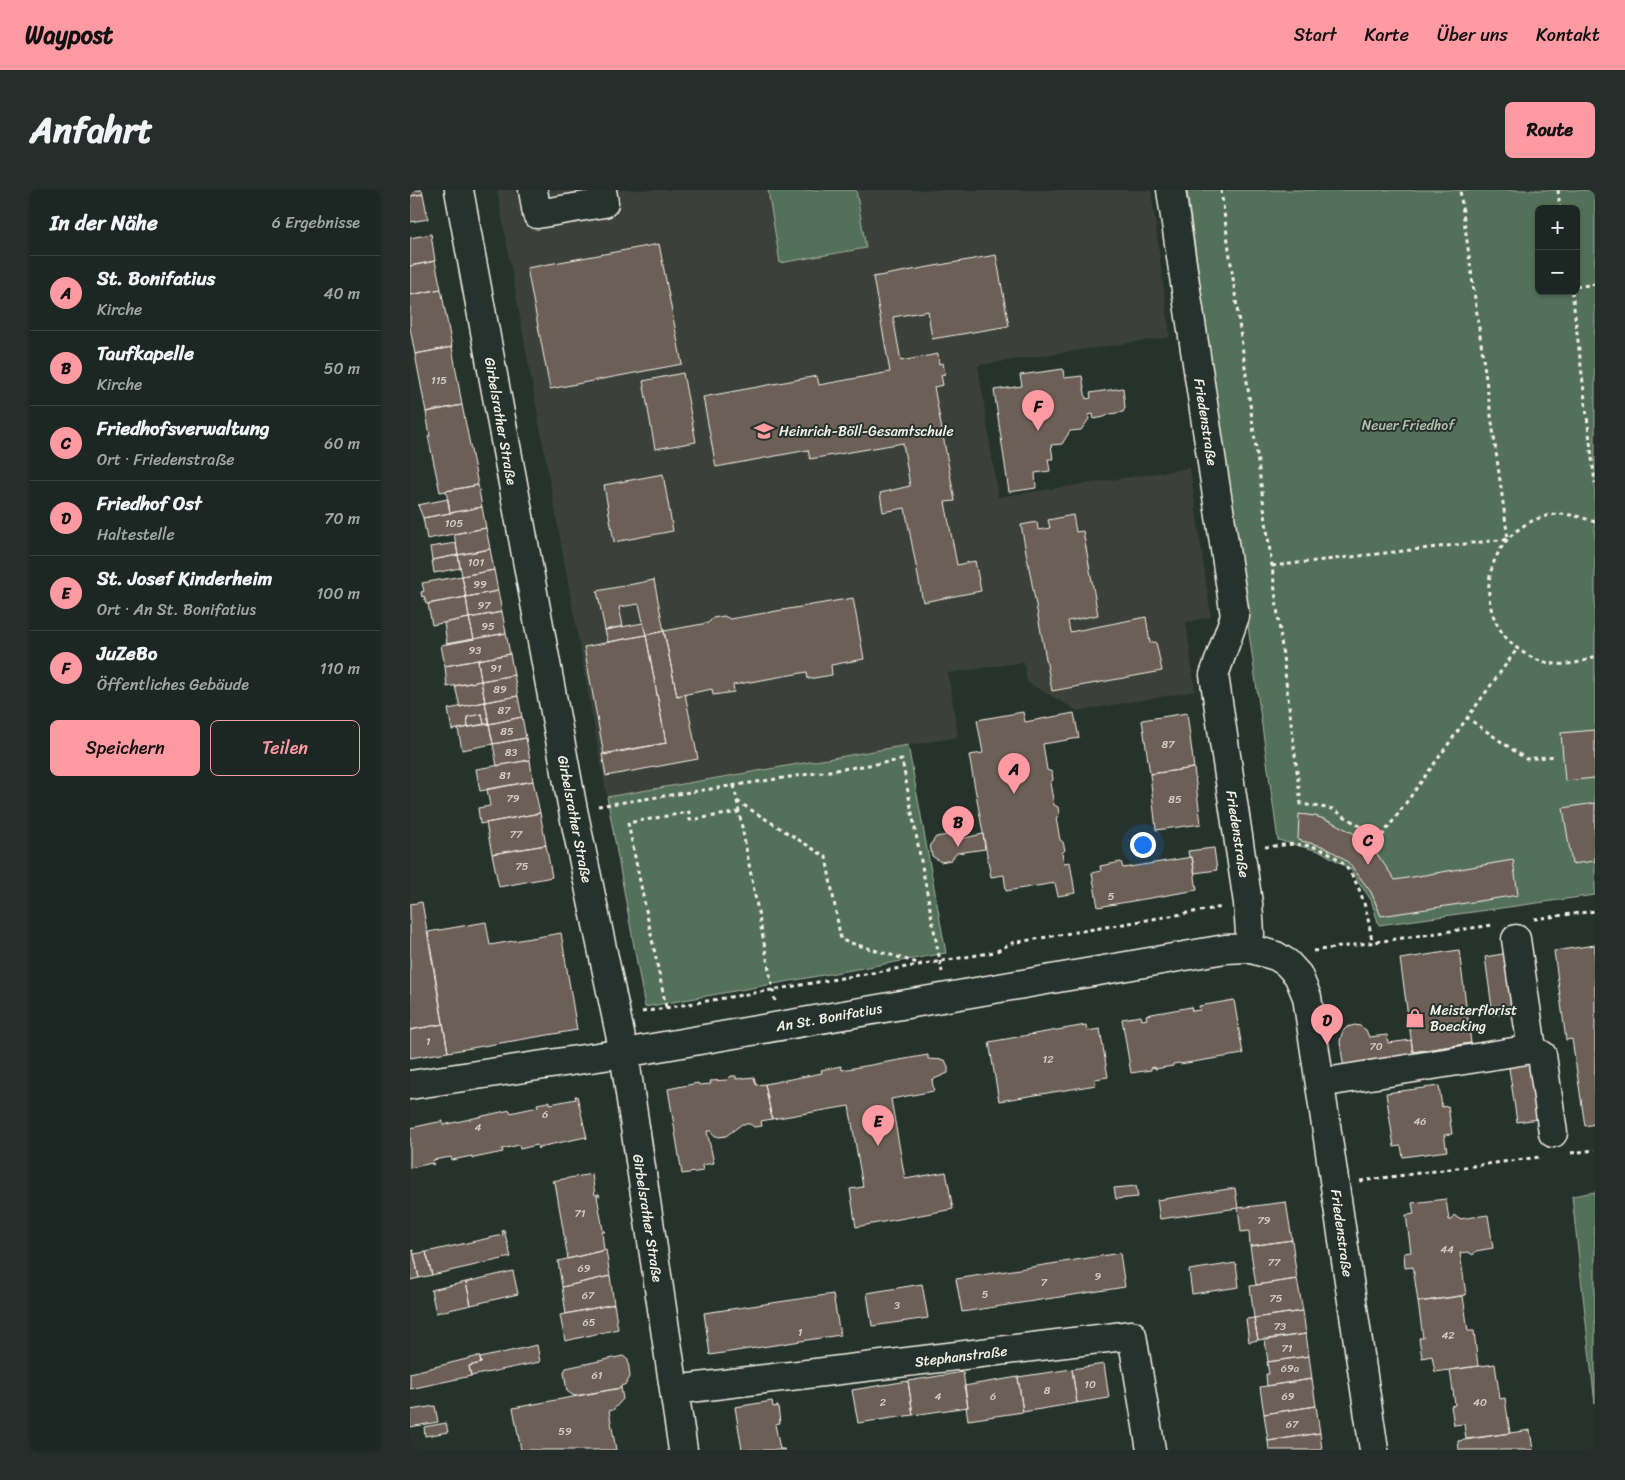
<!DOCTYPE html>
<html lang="de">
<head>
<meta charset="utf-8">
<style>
	body { margin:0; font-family:Sriracha,sans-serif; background:#252e2a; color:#f1f3f6 }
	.controls { position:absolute; right:15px; top:15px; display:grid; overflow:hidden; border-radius:8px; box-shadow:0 1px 4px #0004 }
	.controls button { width:45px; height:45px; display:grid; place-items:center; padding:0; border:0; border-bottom:1px solid #3a4340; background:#1c2622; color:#f1f3f6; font:25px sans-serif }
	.you { position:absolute; left:732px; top:654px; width:18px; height:18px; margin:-12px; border:4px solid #fff; border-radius:50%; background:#1a73e8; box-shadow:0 0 0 8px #1a73e833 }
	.badge { display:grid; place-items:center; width:32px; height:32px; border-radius:50%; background:#ff9aa2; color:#111; font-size:16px; font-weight:700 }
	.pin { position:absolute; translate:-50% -41px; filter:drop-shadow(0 1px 2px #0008) }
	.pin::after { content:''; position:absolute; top:26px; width:18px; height:15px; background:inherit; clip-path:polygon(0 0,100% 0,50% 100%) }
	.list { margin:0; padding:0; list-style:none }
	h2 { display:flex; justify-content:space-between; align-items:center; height:65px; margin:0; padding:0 20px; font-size:21px }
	h2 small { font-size:16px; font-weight:400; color:#a0a5a5 }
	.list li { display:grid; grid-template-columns:32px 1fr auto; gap:15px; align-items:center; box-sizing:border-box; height:75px; padding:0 20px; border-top:1px solid #3a4340 }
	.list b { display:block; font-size:19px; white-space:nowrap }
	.list p { margin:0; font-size:16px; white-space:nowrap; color:#a0a5a5 }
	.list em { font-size:16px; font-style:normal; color:#a0a5a5 }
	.actions { display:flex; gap:10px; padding:15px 20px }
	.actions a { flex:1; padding:11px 0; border:1px solid #ff9aa2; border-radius:8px; text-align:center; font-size:18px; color:#ff9aa2 }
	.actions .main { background:#ff9aa2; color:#111 }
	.map { position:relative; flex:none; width:1185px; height:1260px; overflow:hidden; border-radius:8px }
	header { display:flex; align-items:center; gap:30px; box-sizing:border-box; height:70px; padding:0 25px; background:#ff9aa2; color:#111 }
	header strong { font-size:24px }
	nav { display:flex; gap:28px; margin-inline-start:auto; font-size:18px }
	.intro { display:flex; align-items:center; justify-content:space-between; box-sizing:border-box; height:120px; padding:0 30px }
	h1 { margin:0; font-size:35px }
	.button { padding:12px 22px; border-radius:8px; background:#ff9aa2; color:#111; font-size:18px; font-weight:700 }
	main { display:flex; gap:30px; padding:0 30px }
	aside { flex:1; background:#1c2622; border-radius:8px; box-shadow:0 1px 4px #0004 }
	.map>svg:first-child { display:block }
</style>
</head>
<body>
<header>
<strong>Waypost</strong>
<nav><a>Start</a><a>Karte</a><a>Über uns</a><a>Kontakt</a></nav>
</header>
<div class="intro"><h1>Anfahrt</h1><a class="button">Route</a></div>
<main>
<aside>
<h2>In der Nähe<small>6 Ergebnisse</small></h2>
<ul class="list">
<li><span class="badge">A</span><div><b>St. Bonifatius</b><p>Kirche</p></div><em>40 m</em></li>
<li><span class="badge">B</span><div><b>Taufkapelle</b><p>Kirche</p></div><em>50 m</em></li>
<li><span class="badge">C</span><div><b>Friedhofsverwaltung</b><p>Ort · Friedenstraße</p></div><em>60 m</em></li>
<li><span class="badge">D</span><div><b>Friedhof Ost</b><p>Haltestelle</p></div><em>70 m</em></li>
<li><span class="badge">E</span><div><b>St. Josef Kinderheim</b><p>Ort · An St. Bonifatius</p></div><em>100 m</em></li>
<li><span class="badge">F</span><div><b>JuZeBo</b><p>Öffentliches Gebäude</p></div><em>110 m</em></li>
</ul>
<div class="actions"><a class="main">Speichern</a><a>Teilen</a></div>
</aside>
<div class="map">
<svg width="1185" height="1260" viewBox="0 0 1185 1260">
	<rect width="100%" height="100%" fill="#26332d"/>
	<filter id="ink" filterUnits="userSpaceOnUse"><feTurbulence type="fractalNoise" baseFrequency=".02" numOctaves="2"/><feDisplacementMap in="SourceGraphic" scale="10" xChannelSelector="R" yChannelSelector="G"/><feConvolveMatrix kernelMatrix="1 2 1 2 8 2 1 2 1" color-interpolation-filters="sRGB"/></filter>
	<g filter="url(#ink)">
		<path fill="#3b403a" d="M87,0h654l19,147 -192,28 20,132 192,-29 21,149 -25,5 9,69 -117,20 -51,-29 -3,-20 -76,11 10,64 -351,60z"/>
		<path fill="#537158" stroke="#a4b1a0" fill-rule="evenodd" d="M358,0h88l10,58 -86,15z
			M777,0h408v705l-216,30 -8,-25 -21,-31 -28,-17 -44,-12zM1129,19h37v82h-37z
			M498,555l38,208 -301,54 -38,-210z
			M1185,1002v212l-23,-208z"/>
		<path fill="#6c6057" stroke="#f4f1e8" d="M0,0h12l1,4 -13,2z
			M13,4l5,25 -18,3v-26z
			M21,44l4,27 -25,5v-28z
			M249,54l23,120 -132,25 -23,-121z
			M586,65l13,71 -77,13 -4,-28 -35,6 8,44 37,-7 1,10 4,-1 2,11 -4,1 2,10 -9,2 21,114 -10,1 12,63 18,-4 6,30 -58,11 -18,-94 -22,4 -3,-19 30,-7 -7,-43 -93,16 -2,-9 -92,17 -13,-70 114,-21 2,9 71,-13 -17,-95z
			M25,71l6,28 -31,6v-29z
			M31,99l11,58 -37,7 -5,-26v-33z
			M42,157l10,58 -36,7 -11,-58z
			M653,179l1,9 18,-2 4,23 5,-1 -1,-5 33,-5 2,20 -2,4 -13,2 -6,3 -10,2 -1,-5 -5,1 1,4 -8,11 -11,1 -8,13 -11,1 2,14h-5l2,12 -15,2 1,15 -27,4 -15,-102 28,-4 -2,-11z
			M273,183l13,69 -41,7 -12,-68z
			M52,215l16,80 -38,7 -12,-56h2l-4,-24z
			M253,284l10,57 -59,11 -10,-57z
			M68,295l4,22 -32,6 -4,-22z
			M38,309l2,14 -27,5 -5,-13z
			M72,317l4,21 -59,11 -4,-21z
			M663,325l3,17 7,-1 15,84 -30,6 2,11 76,-15 4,26 6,-1 6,29 -110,20 -31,-166 16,-3 1,8 12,-2 -2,-8z
			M76,338l4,21 -32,6 -4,-21z
			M46,353l2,12 -26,5 -2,-13z
			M80,359l4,21 -32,6 -4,-21z
			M48,365l2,13 -26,5 -2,-13z
			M84,380l4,21 -32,6 -4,-21z
			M52,386l4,21 -40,7 -2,-8 -2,1 -1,-5 3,-1 -2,-8z
			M244,390l10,51 -18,4 -7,-31 -20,3 4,19 -18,4 -8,-39z
			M88,401l4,21 -33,6 -3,-21z
			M56,407l3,21 -37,7 -4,-21z
			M443,408l11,61 -33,6 1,10 -24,4 -1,-7 -74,13 1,7 -21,3 -1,-6 -35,7 -13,-65 44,-8 5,-5 11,-2 6,3z
			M92,422l4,21 -32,6 -5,-21z
			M59,428l5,21 -27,5 -3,-21z
			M233,433l3,12 -38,7 -3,-12z
			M254,441l13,65 8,-2 13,65 -92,17 -4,-22 64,-11 -20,-108z
			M96,443l4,21 -65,12 -4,-21z
			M236,445l20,108 -62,12 -20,-108z
			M100,464l4,21 -33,6 -3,-21z
			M68,470l3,21 -34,6 -2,-21z
			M104,485l4,21 -33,6 -4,-21z
			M71,491l4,21 -25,5 -5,-21z
			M108,506l4,21 -33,7 -4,-22z
			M75,512l4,22h-5l-2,-10 -15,3 1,10 -16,3 -4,-21z
			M613,522l2,10 49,-9 5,25 -36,6 4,26 5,2 1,8 -3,3 4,22 4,2 1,8 -3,3 4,22 3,2 2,8 -3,3 2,10 6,-1 5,31 -17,3 -3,-13 -49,8 -2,-16 -13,2 -22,-122 14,-2 -6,-33z
			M777,523l7,55 -44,6 -8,-54z
			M72,524l2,10 -16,3 -1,-10z
			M112,527l4,21 -33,6 -4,-20z
			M79,534l4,20 -31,6 -4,-21z
			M1185,540v48l-30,3 -4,-48z
			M116,548l4,22 -33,6 -4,-22z
			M120,570l3,21 -53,10 -4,-22z
			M784,578l7,56 -45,6 -6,-56z
			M123,591l7,32 -60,11 -2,-16 12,-2 -3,-17z
			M1185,613v58l-23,3 -9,-56z
			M130,623l6,32 -54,9 -6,-31z
			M889,624l16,2 15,5 27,14 20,19 18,26 118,-20 5,35 -137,21 -10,-24 -22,-29 -14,-10 -13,-7 -24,-6z
			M573,644l2,15 -28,4 -6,7 -10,2 -9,-6 -2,-11 6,-8 11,-2 8,5z
			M136,655l6,32 -53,10 -7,-33z
			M804,658l3,22 -22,3 -3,-16h-3l-1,-6z
			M782,667l5,33 -99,17 -6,-34 9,-2 -1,-5 21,-4 2,6z
			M12,712l21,122 -33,6v-126z
			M76,732l4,23 71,-12 16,97 -129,22 -20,-120z
			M1185,755v179l-10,2 -13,-87 -6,1 -12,-89z
			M1049,760l12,93 -58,9 -13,-93z
			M1098,763l8,59 -23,3 -8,-58z
			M824,810l9,54 -63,10 -1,-1 -6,1v2l-18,3v-2l-4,1v2l-20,3 -9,-54 19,-3 1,4 5,-1 -1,-4 45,-8 1,4 8,-1 -1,-4z
			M33,834l5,28 -38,6v-28z
			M676,835l1,6 13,-2 8,48 -13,2 1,6 -97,16 -10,-59z
			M945,835l5,1 6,4 3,7 18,-2 1,8 23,-3 2,12 58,-9 1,6 -128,21 -4,-28 1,-5 2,-6 4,-4z
			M518,865v4l17,1 3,7v6l-16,7 2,11 -43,8 14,80 41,-7 7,37 -97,18 -6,-38 13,-2 -14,-81 -77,13 -7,-35 57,-11 -1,-3 20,-4 1,4z
			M1119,867l9,62 -21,3 -9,-61z
			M321,886h5v3l18,-2 2,8 9,-1 7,35 -11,2 1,5 -8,1 -4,-3h-8l-16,12 -8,1 -6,-3v-3h-5l7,32 -12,2 1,6 -21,3 -14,-85 30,-6 1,2 12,-1 -1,-3 17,-1z
			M1029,896l3,21 6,-1 4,28 -8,1 3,16 -44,6 -2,-11 -7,1 -8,-54z
			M165,906h2l10,42 -1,1v-2l-47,10 -1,2 -1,-4 -17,4 -1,-4 -17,4 1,3 -29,6 -2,1v-3l-20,4 -1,-3 -18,3 1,4 -2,1v-2l-22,5v-40l33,-7v4l67,-15v3l28,-6 -1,-3 11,-2 2,-1v3l26,-5z
			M182,984l3,21 4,-1 1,2h-3l6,34 2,2h-3l2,18 -36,9 -13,-77 -2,1 -1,-2z
			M726,996l2,11 -22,2 -2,-11z
			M825,998l3,20 -78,11 -3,-19z
			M1036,1009l3,21h2l3,-5 5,4 29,-4 5,33 -17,3 -3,4 -5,-3 -8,1 6,42 -48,7 -5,-35 -8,1 -1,-15 7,-1 -5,-37 8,-1 -2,-11z
			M876,1012l6,38 -42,6 -1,-15 -8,1 -3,-24z
			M94,1040l7,27 -79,18 -6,-23 77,-17 -1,-4z
			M882,1050l5,39 -41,6 -6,-39z
			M3,1060l6,28 -9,2v-29z
			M196,1060l4,26 -48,11 -4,-26z
			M16,1062l6,23 -13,3 -5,-24z
			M710,1063l5,34 -163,25 -6,-33z
			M826,1073l3,24 -47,7 -3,-24z
			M103,1081l5,23 -47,11 -5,-23z
			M200,1086l4,28 -48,10 -4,-27z
			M887,1089l6,32 -49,7 -4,-32z
			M56,1092l5,23 -35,8 -5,-23z
			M512,1094l6,34 -56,8 -5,-33z
			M423,1104l7,41 -130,20 -6,-42z
			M1053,1106l5,35h6l4,35 -43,6 -3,-16 -10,2 -3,-20h4l-5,-36z
			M204,1114l4,25 -53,12 -5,-26z
			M893,1121l3,23 -48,6 -4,-22z
			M844,1128l4,22 -9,2 -3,-23z
			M896,1144l3,22 -41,6 -3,-22z
			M127,1155l3,17 -69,14 -2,-10 12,-3 -1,-5z
			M69,1166l2,7 -12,3 2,10 -61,13v-16z
			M213,1166l5,4 2,17 -4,7 -5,2v2l-47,8 -7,-5 -3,-19 2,-4z
			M899,1166l3,23 -45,7 -1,-12h3l-2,-12z
			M694,1174l5,34 -32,5 -5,-34z
			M1085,1174l5,35 5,-1 5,35 -44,6 -2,-15 -10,1 -3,-19 4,-1 -5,-35z
			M662,1179l5,34 -54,9 -5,-35z
			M553,1182l5,35 -55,8 -5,-34z
			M608,1187l5,35 -55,8 -2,-13h2l-4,-21z
			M902,1189l4,27 -52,8 -4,-27z
			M498,1191l5,34 -55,8 -6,-33z
			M211,1198l2,11 -10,11 -4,1 7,39h-95l-8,-42z
			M362,1211l1,6 5,-1 2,17 -5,1 5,25h4l1,1h-43l-7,-43z
			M25,1216l3,16 -28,5v-17z
			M906,1216l4,27 -52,8 -4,-27z
			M36,1233l2,9 -23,4 -1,-9z
			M1120,1240l3,20h-74l-1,-9z
			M910,1243l2,17h-53l-1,-9z"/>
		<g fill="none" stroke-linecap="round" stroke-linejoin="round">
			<defs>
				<path id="minor" d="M49,0l114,620 51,243 59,397
					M123,0l4,24 67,-11 -2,-13
					M761,0l64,426 -21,59 34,228 2,31 -2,14
					M1106,749l16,110
					M910,893l212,-34 10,6 11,78
					M0,895l214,-32 601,-104 23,-1 28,8 11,7 11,12 9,22 67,453
					M264,1200l458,-55 19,115"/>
			</defs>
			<use href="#minor" stroke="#f4f1e8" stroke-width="31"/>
			<path stroke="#f4f1e8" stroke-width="3" stroke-dasharray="4 4" stroke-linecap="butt" d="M811,0l51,376 29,238 32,5 31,20 18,7
				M1148,0l2,19
				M1166,97l19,-3
				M1162,101l23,192
				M1185,332c-14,-5 -29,-10 -45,-7 -70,15 -84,107 -21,141 21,11 45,11 66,0
				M862,376l236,-27 -48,-349
				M1056,527l60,42 30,-3
				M324,595l41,216
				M327,611l89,56 15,83 80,24
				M188,616l304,-46 40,212
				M855,657c12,-1 26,-4 38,-2 51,5 63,55 69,97
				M961,658l11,-12 135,-187
				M1124,729l61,-8
				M903,761l180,-26
				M256,817l-38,-184 61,-11 1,8 49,-8
				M232,822l353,-60 17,-9 211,-36
				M1161,963l24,-3
				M950,991l180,-24"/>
			<use href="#minor" stroke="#26332d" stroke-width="28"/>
		</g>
	</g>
	<defs>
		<symbol id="school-bare" viewBox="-9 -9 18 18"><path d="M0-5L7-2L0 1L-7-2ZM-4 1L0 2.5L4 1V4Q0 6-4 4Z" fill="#ff9aa2" stroke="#26332d" stroke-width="2.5" paint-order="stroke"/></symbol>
		<symbol id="shop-bare" viewBox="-9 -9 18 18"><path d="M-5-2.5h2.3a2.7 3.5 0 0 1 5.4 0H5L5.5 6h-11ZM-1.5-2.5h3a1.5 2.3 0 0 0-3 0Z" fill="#ff9aa2" stroke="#26332d" stroke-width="2.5" paint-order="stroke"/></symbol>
	</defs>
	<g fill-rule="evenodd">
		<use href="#school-bare" x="340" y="227" width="28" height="28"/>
		<use href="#shop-bare" x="991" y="814" width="28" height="28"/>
	</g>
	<g text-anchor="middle" stroke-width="4" stroke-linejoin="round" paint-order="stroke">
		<g font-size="11" fill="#d2cdc4">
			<text x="29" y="194">115</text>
			<text x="44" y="337">105</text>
			<text x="66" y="376">101</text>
			<text x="70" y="398">99</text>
			<text x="74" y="419">97</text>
			<text x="78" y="440">95</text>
			<text x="65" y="464">93</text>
			<text x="86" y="482">91</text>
			<text x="90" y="503">89</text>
			<text x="94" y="524">87</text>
			<text x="97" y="545">85</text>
			<text x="758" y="558">87</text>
			<text x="101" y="566">83</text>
			<text x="95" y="589">81</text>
			<text x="103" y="612">79</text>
			<text x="765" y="613">85</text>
			<text x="106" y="648">77</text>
			<text x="112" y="680">75</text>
			<text x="701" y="710">5</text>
			<text x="18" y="855">1</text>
			<text x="966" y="860">70</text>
			<text x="638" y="873">12</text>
			<text x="135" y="928">6</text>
			<text x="1010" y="935">46</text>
			<text x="68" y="941">4</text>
			<text x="170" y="1027">71</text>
			<text x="854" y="1034">79</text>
			<text x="1037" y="1063">44</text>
			<text x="864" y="1076">77</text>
			<text x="174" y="1082">69</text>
			<text x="688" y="1090">9</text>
			<text x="634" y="1096">7</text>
			<text x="575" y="1108">5</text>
			<text x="178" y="1109">67</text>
			<text x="866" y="1112">75</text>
			<text x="487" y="1119">3</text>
			<text x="179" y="1136">65</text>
			<text x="870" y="1140">73</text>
			<text x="390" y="1146">1</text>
			<text x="1038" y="1149">42</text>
			<text x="877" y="1162">71</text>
			<text x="880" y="1182">69a</text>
			<text x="187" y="1189">61</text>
			<text x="680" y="1198">10</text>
			<text x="637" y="1204">8</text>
			<text x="528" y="1210">4</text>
			<text x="583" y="1210">6</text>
			<text x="878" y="1210">69</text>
			<text x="473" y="1216">2</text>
			<text x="1070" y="1216">40</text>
			<text x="882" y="1238">67</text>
			<text x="155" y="1245">59</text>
		</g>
		<g font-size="14" fill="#f4f1e8" stroke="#26332d">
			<text transform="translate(91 231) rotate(80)" y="5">Girbelsrather Straße</text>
			<text transform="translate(796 232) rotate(81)" y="5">Friedenstraße</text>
			<text transform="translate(165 629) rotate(79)" y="5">Girbelsrather Straße</text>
			<text transform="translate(828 644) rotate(81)" y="5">Friedenstraße</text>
			<text transform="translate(419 827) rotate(-10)" y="5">An St. Bonifatius</text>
			<text transform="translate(238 1028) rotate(81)" y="5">Girbelsrather Straße</text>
			<text transform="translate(932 1043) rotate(82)" y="5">Friedenstraße</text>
			<text transform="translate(551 1166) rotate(-7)" y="5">Stephanstraße</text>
		</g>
		<g font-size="14" fill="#b4beae" stroke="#26332d">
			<text x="998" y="240">Neuer Friedhof</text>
		</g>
		<g font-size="14" fill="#f4f1e8" stroke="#26332d" text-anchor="start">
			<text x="369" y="246">Heinrich-Böll-Gesamtschule</text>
			<text x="1020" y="825">Meisterflorist<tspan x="1020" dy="16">Boecking</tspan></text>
		</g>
	</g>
</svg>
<div class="controls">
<button>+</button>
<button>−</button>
</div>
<div class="you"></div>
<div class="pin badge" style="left:604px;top:604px">A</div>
<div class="pin badge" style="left:548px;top:657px">B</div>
<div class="pin badge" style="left:958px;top:675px">C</div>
<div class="pin badge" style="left:917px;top:855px">D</div>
<div class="pin badge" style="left:468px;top:956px">E</div>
<div class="pin badge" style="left:628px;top:241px">F</div>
</div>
</main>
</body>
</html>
